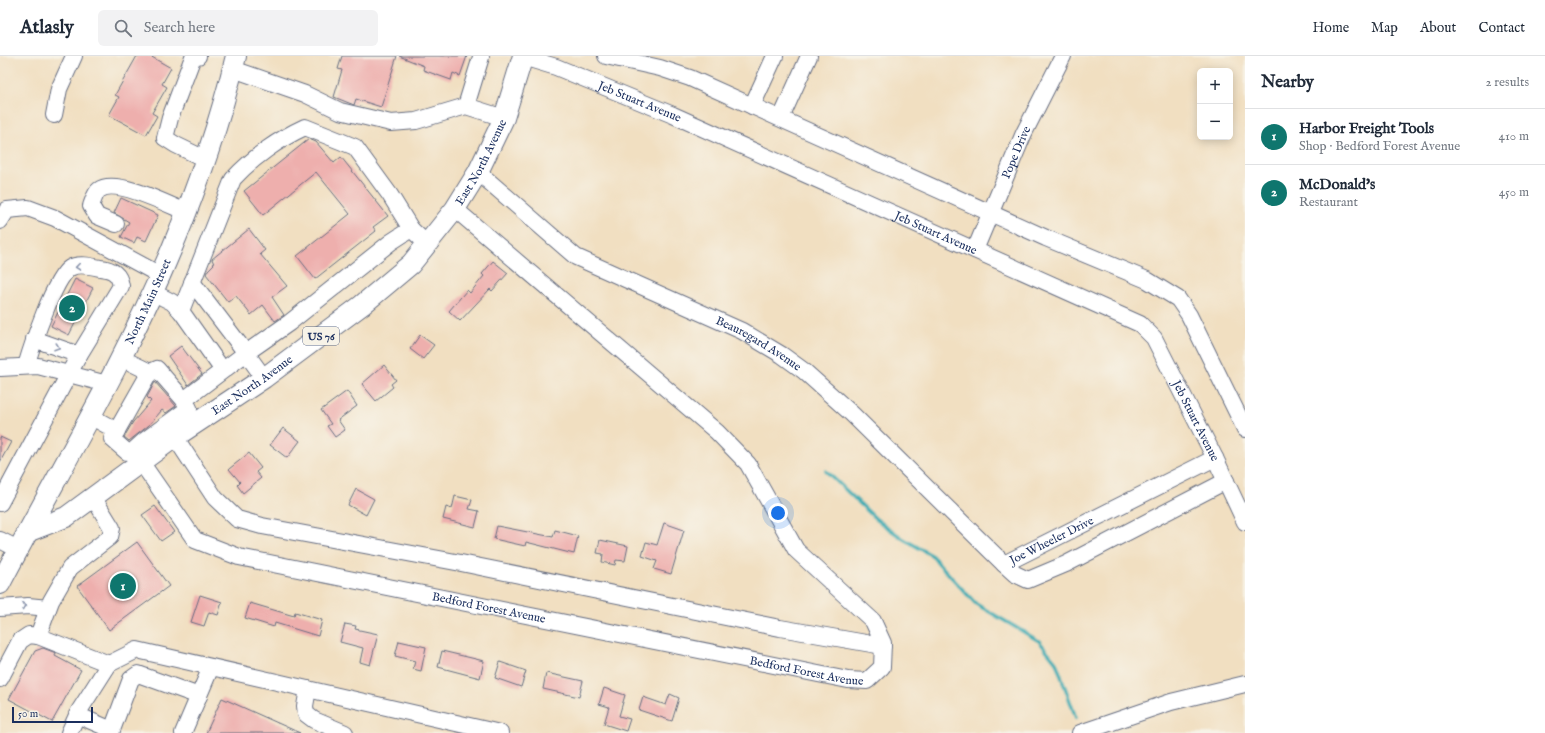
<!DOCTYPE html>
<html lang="en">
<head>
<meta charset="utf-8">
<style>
	body { margin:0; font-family:"IM FELL English",serif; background:#f2f2f3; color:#1f2937 }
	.controls { position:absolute; right:12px; top:12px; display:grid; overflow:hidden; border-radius:6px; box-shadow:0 2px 10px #0003 }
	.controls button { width:36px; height:36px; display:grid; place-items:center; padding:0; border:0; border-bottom:1px solid #e0e1e3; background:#fff; color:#1f2937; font:20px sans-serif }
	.scale { position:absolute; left:12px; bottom:10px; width:81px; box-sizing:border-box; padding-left:4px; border:2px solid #1b2f5e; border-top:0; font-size:11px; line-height:14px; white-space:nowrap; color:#1b2f5e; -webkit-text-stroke:3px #f7f3e8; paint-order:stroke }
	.you { position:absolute; left:778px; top:457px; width:14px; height:14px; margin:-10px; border:3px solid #fff; border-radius:50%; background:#1a73e8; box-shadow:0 0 0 6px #1a73e833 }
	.badge { display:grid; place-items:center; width:26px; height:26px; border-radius:50%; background:#0f766e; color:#fff; font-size:13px; font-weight:700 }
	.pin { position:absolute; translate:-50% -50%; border:2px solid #fff; box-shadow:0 1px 4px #0006 }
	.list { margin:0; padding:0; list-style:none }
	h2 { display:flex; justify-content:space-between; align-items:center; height:52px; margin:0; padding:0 16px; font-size:17px }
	h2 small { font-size:13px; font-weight:400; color:#747a83 }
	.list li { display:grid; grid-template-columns:26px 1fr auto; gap:12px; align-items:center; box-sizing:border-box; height:56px; padding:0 16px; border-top:1px solid #e0e1e3 }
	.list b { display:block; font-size:15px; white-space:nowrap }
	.list p { margin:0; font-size:13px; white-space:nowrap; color:#747a83 }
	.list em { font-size:13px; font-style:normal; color:#747a83 }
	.icon { flex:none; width:22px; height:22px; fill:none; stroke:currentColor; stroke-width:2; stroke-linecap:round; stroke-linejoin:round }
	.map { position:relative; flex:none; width:1245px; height:677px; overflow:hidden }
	header { display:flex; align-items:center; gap:24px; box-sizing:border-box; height:56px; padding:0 20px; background:#fff; border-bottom:1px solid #e0e1e3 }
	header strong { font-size:19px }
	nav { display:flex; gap:22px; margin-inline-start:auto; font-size:14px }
	.search { width:280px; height:36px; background:#f2f2f3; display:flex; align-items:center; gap:10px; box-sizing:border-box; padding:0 14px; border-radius:6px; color:#747a83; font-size:15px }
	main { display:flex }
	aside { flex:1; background:#fff }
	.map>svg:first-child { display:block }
</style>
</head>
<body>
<header>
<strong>Atlasly</strong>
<div class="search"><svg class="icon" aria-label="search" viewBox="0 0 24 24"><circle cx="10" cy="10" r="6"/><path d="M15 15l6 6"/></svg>Search here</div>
<nav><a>Home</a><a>Map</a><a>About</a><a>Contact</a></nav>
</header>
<main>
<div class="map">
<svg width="1245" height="677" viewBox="0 0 1245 677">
	<rect width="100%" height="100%" fill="#f7f3e8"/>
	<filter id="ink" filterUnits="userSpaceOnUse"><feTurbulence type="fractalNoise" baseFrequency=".025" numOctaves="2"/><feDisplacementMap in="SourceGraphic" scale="8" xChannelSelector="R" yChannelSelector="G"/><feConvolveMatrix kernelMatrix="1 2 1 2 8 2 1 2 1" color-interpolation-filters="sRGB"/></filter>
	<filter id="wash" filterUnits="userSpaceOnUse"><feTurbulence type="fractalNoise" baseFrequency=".012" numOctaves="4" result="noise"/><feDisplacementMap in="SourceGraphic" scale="16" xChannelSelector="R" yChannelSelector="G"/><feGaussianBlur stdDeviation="0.9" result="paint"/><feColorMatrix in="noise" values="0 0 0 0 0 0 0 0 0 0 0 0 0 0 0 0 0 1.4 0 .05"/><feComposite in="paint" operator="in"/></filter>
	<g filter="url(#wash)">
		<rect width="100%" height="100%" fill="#f1dfc1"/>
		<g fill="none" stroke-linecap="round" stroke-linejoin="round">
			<path stroke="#3aabb3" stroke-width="3.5" d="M826,415l50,48 26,19 29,17 45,49 63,37 17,21 20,56"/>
		</g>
		<g id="blocks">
			<path fill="#eeafad" d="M137,0h13l21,12 -9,16 5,3 -15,26 5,3 -11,19 -37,-20 10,-18 -4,-2z
				M342,0h55l-16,51 -25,-8 -2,6 -20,-8 8,-27 -4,-1z
				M399,0h68l-7,20 -7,-3 -2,7 -28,-10 1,-4z
				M309,83l7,3 18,21 7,-6 47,59 -15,11 3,4 -61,48 -18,-23 53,-42 -34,-42 -53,43 -19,-24z
				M121,142l37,17 -12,26 -9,-4 -3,6 -13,-6 8,-15 -15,-9z
				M249,173l16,21 -5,4 27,32 -15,11 12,18 -9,6 -12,-16 -12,10 -15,-19 -8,6 -22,-28 2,-4 6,-6 -2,-5z
				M493,205l15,12 -16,18 -2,-2 -30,32 -11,-10 18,-21 3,3 14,-17 -2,-2z
				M75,223l18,9 -24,47 -18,-9z
				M420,279l14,10 -11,14 -13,-10z
				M181,290l21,28 -14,11 -20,-29z
				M384,309l12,15 -5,4 2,3 -17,14 -14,-17z
				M155,326l21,24 -10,7 -4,-3 -14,16 -19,15 -5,-4 9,-15 18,-21 -4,-4z
				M347,335l10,15 -19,14 7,10 -10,7 -8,-11 4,-2 -10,-14z
				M283,372l17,13 -13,17 -17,-13z
				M0,381l11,5 -11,20z
				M249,397l12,15 -5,4 5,6 -18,15 -6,-8 3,-3 -11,-13z
				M356,433l18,10 -8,16 -18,-10z
				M455,440l17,4 -3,9 10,2 -4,16 -32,-8 3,-12 6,2z
				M155,450l19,26 -13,9 -19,-26z
				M664,467l20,7 -13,44 -17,-5 3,-8 -15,-5 4,-14 11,3z
				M497,470l56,11 2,-7 23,6 -4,18 -48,-12 -1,4 -31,-7z
				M600,484l28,6 -3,15 -9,-1 -1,5 -13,-3 1,-8 -6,-1z
				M137,486l32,44 -60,44 -32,-44z
				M200,539l22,7 -4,13 -9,-3 -5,14 -13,-4z
				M250,547l44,13 1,-4 27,8 -4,16 -43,-13 -1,4 -29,-9z
				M345,568l11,2 -1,3 23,5 -8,31 -10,-3 3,-14 -23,-6z
				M399,585l27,6 -5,24 -8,-2 2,-8 -20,-5z
				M43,592l13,5 -1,3 26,14 -29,52 -43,-23 26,-48z
				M442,595l42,10 -4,17 -42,-11z
				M500,606l26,9 -5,16 -26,-9z
				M546,617l37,8 -4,16 -36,-8z
				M604,632l21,7 -6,21 11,3 -4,12 -22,-7 5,-17 -10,-3z
				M670,638l9,4 -7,23 -33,-11 4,-13 23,8z
				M222,642l78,35h-94z"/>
		</g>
	</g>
	<g filter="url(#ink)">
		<use href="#blocks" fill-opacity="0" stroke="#666d81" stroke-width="1"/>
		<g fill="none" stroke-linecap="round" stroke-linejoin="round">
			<defs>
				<g id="minor">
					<path d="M198,0l-5,1 -23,61 -5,20 11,7 29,14"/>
					<path d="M606,0l54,12 30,10 356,160 101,42 31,19 11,16 56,114"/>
					<path id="s1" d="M523,1l33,10 117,48 467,209 14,14 61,120 30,64"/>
					<path d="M233,13l72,25 35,17 51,12 25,-2 50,-15 38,12"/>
					<path d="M466,50l15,-49"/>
					<path d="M752,50l23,-50"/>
					<path d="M54,59l5,-26 15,-33"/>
					<path d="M781,62l28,-62"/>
					<path id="s2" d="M478,116l98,85 166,74 40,24 22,16 48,43 152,150 11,10 13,6 38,-16 160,-83"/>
					<path d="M0,165l7,-11 21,-2 27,10 105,57"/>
					<path d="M116,168l-19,-8 -6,-10c2,-5 4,-13 8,-16 16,-13 70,15 87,22"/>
					<path id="s3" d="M975,194l49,-117 39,-77"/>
					<path d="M192,226l54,71 43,-30 102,-81 20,-13"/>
					<path d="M152,236l20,10 9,9 52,-132c19,-21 46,-40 72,-52l50,20 35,48 21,34 16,15"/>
					<path d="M181,255l41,58"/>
					<path d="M34,283l45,16"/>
					<path d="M121,302l29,14 7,-3 27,31 5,9"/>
					<path d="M0,312l38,-2 69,18"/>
					<path d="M150,316l-38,67 15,13 6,-1 11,-10 45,-33"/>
					<path d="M184,344l62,-47 18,25"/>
					<path d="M90,360l27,15"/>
					<path d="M175,381l40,61 22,21 25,7 199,37 319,65 103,18"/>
					<path id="s4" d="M141,406l54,78 44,17 609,123 19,1 15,-14 1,-24 -10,-22 -77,-71 -48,-86 -31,-32 -61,-52 -201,-171"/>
					<path d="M0,447l79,-148 42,-69c-2,-13 -9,-17 -21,-18 -9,-2 -22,-5 -30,0 -16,10 -38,78 -44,98"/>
					<path d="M0,484l18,9"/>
					<path id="s5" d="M1004,508l211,-106"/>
					<path d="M0,552l28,-2 20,2"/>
					<path d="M38,580l13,-35 19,-33 40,-31 2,-9 -19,-31"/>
					<path d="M0,623l20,-38 9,-6 9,1 71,28"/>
					<path d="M308,633l-3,17 1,8 8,6 31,13"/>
					<path d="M77,659l35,15 19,-51 7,-5 61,22"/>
					<path d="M69,677l10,-22 30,-47 28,-14 363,83"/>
					<path d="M183,677l28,-66"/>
					<path d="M1080,677l91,-31 74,-18"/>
				</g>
				<g id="major">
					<path id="s6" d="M27,476l39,-15 109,-80 89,-59 98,-73 49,-41 44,-55 23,-37 26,-54 19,-62"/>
					<path id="s7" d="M0,528c58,-111 124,-220 172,-336 26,-62 48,-127 64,-192"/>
				</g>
			</defs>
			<use href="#minor" stroke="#666d81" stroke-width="18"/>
			<use href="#major" stroke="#666d81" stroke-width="22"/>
			<use href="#minor" stroke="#fff" stroke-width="16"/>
			<use href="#major" stroke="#fff" stroke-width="20"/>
		</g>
		<defs><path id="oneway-chevron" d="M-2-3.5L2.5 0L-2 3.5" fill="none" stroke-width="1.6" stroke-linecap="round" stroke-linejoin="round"/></defs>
		<g stroke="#8d97ae">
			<use href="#oneway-chevron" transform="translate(78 211) rotate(172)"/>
			<use href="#oneway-chevron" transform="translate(57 291) rotate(19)"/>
			<use href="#oneway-chevron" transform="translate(24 550) rotate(-1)"/>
		</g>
	</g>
	<g text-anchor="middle" stroke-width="4" stroke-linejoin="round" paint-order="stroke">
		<rect fill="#f7f3e8" stroke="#5d6a87" stroke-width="1" x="303" y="271" width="36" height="18" rx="3"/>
		<g font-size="11" font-weight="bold" fill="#1b2f5e">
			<text x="321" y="284">US 76</text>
		</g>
		<g font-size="12" fill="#1b2f5e" stroke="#f7f3e8">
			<text dy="4" stroke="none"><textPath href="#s1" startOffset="125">Jeb Stuart Avenue</textPath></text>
			<text dy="4" stroke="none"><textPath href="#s3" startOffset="106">Pope Drive</textPath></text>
			<text dy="4" stroke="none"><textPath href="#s6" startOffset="594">East North Avenue</textPath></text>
			<text dy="4" stroke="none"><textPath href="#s1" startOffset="449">Jeb Stuart Avenue</textPath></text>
			<text dy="4" stroke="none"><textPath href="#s7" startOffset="319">North Main Street</textPath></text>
			<text dy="4" stroke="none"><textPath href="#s2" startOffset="332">Beauregard Avenue</textPath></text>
			<text dy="4" stroke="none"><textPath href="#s6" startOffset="270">East North Avenue</textPath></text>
			<text dy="4" stroke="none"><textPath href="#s1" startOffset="785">Jeb Stuart Avenue</textPath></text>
			<text dy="4" stroke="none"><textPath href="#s5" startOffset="53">Joe Wheeler Drive</textPath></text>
			<text dy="4" stroke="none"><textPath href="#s4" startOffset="397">Bedford Forest Avenue</textPath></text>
			<text dy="4" stroke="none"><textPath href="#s4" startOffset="721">Bedford Forest Avenue</textPath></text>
		</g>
	</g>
</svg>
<div class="controls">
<button>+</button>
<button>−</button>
</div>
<div class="scale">50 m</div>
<div class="you"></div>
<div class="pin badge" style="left:123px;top:530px">1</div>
<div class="pin badge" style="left:72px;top:252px">2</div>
</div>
<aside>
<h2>Nearby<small>2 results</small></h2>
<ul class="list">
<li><span class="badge">1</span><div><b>Harbor Freight Tools</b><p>Shop · Bedford Forest Avenue</p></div><em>410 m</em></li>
<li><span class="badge">2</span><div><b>McDonald's</b><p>Restaurant</p></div><em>450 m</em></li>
</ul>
</aside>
</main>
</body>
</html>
